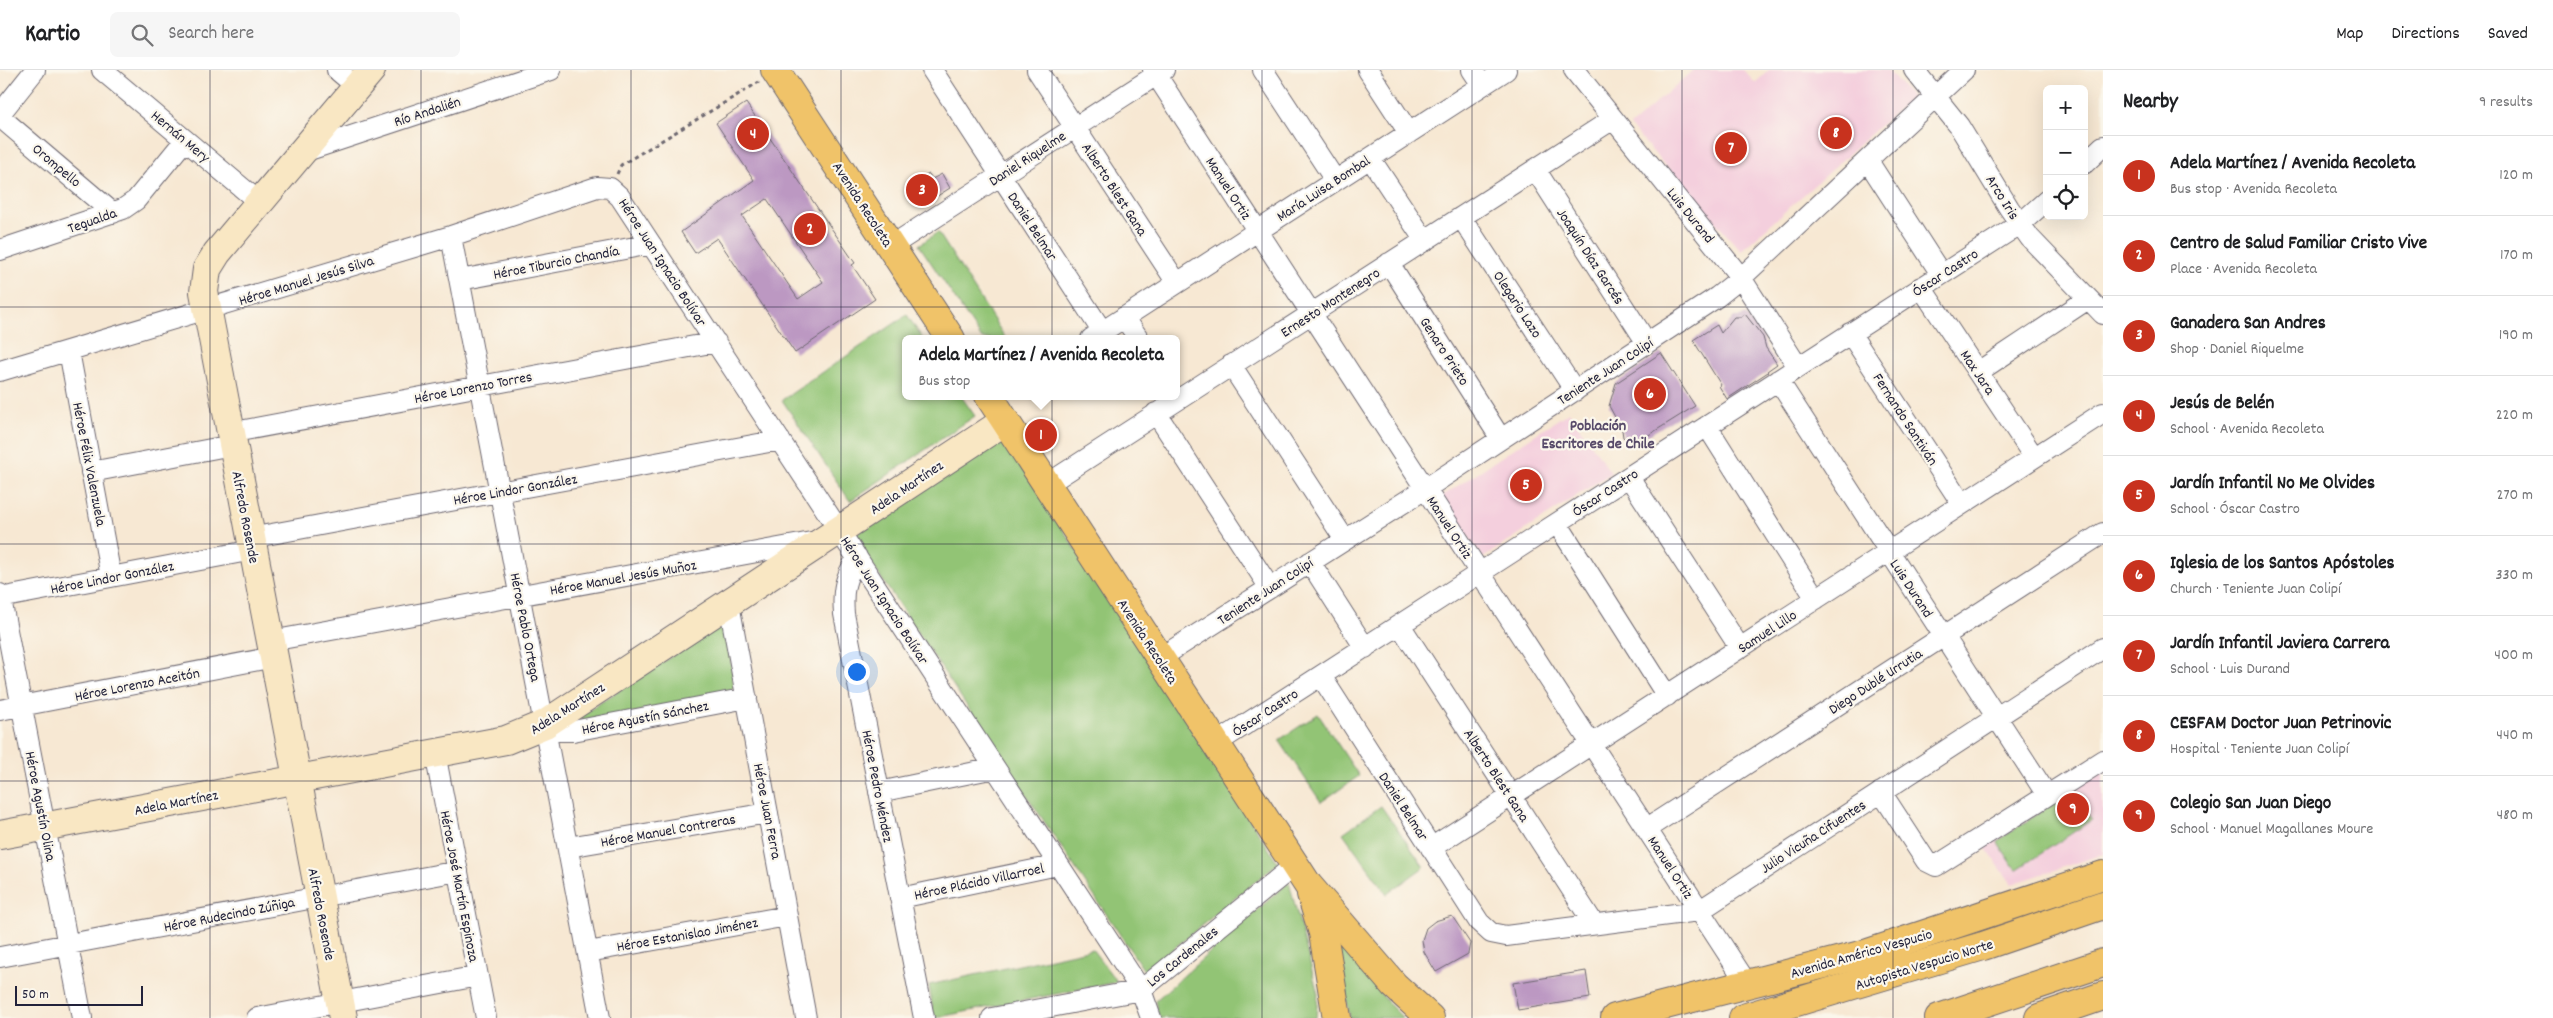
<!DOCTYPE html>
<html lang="en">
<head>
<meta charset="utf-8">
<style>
	body { margin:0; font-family:Dekko,sans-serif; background:#f6f6f6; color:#202124 }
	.controls { position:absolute; right:15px; top:15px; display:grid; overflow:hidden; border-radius:8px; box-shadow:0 5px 20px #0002 }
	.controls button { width:45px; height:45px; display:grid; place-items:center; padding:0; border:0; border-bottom:1px solid #e0e0e0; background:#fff; color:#202124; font:25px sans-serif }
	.scale { position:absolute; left:15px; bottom:12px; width:128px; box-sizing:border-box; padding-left:5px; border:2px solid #22223b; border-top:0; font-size:14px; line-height:18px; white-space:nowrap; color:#22223b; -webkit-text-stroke:4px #fbf7ec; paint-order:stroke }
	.you { position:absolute; left:856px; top:601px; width:18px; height:18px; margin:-12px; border:4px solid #fff; border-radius:50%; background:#1a73e8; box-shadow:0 0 0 8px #1a73e833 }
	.badge { display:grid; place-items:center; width:32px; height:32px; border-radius:50%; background:#c8321e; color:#fff; font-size:16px; font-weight:700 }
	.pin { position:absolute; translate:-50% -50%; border:2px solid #fff; box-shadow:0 1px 5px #0006 }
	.popup { position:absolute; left:902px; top:265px; width:278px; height:65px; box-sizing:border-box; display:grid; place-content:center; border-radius:8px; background:#fff; filter:drop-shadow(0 1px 4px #0005); font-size:16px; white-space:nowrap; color:#757577 }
	.popup b { font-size:19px; color:#202124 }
	.popup::after { content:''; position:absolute; left:50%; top:100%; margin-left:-10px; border:10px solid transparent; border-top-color:#fff }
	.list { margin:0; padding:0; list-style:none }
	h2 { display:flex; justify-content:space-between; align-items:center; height:65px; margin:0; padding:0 20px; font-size:21px }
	h2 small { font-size:16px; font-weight:400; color:#757577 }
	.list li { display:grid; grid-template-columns:32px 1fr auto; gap:15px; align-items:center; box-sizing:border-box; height:80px; padding:0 20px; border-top:1px solid #e0e0e0 }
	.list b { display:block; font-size:19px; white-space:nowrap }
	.list p { margin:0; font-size:16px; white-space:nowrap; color:#757577 }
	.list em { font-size:16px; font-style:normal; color:#757577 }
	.icon { flex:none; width:28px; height:28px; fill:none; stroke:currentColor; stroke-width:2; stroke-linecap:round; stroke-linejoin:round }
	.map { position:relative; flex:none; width:2103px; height:948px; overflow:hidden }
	header { display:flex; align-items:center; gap:30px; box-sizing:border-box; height:70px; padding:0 25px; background:#fff; border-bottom:1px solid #e0e0e0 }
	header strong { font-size:24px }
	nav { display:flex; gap:28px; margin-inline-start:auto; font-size:18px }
	.search { width:350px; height:45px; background:#f6f6f6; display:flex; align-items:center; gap:12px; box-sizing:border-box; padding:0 18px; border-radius:8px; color:#757577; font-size:19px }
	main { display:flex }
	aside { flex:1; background:#fff }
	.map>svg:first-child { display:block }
</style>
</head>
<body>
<header>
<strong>Kartio</strong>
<div class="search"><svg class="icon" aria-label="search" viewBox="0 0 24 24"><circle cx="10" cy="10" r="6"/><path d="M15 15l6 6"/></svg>Search here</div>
<nav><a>Map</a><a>Directions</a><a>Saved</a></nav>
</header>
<main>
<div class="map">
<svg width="2103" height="948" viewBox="0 0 2103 948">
	<rect width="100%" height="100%" fill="#fbf7ec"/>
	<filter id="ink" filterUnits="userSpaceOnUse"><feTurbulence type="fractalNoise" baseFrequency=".02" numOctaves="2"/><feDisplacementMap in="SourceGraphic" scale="10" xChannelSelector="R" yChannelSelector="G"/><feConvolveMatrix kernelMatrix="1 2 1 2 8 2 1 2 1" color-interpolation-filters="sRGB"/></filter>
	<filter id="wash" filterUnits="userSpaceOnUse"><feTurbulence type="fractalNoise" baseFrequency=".0096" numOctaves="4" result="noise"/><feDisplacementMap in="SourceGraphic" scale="20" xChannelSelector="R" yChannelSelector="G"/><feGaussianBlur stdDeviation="1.12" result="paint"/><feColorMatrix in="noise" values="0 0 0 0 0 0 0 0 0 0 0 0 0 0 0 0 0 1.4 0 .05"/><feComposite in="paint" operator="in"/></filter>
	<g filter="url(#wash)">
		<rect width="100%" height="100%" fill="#f7e8d3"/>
		<path fill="#f4cfdd" d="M1693,0h50l12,13 14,-13h119l24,27 -171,154 -111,-125z
			M1569,342l42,61 -128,85 -42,-61z
			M2103,701v83l-91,30 -28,-38z"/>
		<path fill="#92c474" stroke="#5a7358" d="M938,162l68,107h-24l-63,-94z
			M907,245l16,24h-17v57h55l14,20 -125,85 -68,-101z
			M1002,365l276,428 -133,109 -292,-436z
			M726,551l8,66 -6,8 -148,28 3,-9z
			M1318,644l41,62 -38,26 -42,-62z
			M2072,721l20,29 -76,50 -19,-29z
			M1381,736l43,61 -37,27 -44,-61z
			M1289,812l29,112 -2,24h-157l-4,-17z
			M1334,865l56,70 13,13h-53z
			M1092,879l25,33 -183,36 -5,-33z"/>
		<g id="blocks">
			<path fill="#bc98c2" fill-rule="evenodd" d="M746,33l109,160 -3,2 23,34 -80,54 -78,-115 -22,15 -14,-21 73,-52 -38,-57zM767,129l56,83 -25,17 -56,-83z
				M929,104l3,5 10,-5 8,14 -27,17 -12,-20z
				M1745,244l18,23 3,11 11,16 -10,7 1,1 -41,27 -8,-13 2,-1 -28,-45 24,-15 4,8 13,-16h7z
				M1661,283l34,53 -48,30 -7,-1 -3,7h-9l-5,-5 -1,-7 -13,-24 7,-23z
				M1452,846l18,27 -2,11 -32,18 -12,-20 -2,-12 4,-12 9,-7z
				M1586,901l4,27 -72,12 -5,-27z"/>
		</g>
	</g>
	<g filter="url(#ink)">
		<use href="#blocks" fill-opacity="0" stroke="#6d6770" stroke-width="1"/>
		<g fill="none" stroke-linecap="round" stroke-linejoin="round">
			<defs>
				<path id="street" d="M102,0l157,132
					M337,0l20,17
					M932,0l170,261
					M1037,0l140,213
					M1153,0l595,915
					M1263,0l72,110
					M1368,0l41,63
					M1472,0l10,15
					M1574,0l167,208 57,89
					M1914,0l45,56 50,82 21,30 73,76
					M0,44l35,-44
					M0,47l113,96
					M303,82l248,-82
					M1370,88l55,83
					M1868,91l73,113
					M2084,94l19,-18
					M1535,99l112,174
					M1461,147l114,174
					M451,166l149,782
					M891,176l273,-176
					M0,180l123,-41 13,-9 49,-60
					M1389,193l112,176
					M460,210l191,-36
					M1921,217l113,170
					M1124,247l15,22
					M1850,263l112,171
					M1091,269l415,-269
					M69,281l42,226
					M1231,295l114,175
					M0,301l451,-135 146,-49 13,1 10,9 521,793 10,28
					M1978,302l110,-73
					M1778,310l269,415
					M1156,343l114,175
					M1707,356l109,173
					M229,363l487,-91
					M91,402l141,-27
					M1629,407l111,171
					M1046,415l567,-366
					M1557,453l110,173
					M250,468l530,-98
					M857,487c-12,22 -15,32 -13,57l80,404
					M1310,492l55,86
					M0,524l82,424
					M0,528l253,-48
					M729,534l77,414
					M1400,555l194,299
					M271,571l546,-100
					M1160,588l265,-169 292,-192 24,-19 223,-208
					M1321,606l158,246 12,11 15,3 193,-25 404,-263
					M0,640l274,-53
					M545,654l13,7h15l174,-33
					M1215,674l805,-520 27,-24
					M435,683l51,265
					M879,722l116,-24
					M1881,722l45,69 10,5 167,-106
					M1646,759l457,-296
					M568,777l200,-34
					M1431,778l672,-435
					M900,828l158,-33
					M588,882l199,-36
					M0,887l458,-86
					M257,948l221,-42
					M992,948l149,-28 154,-125"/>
				<path id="secondary" d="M0,765l506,-95 39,-16 460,-303
					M343,948l-139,-726 3,-23 10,-16 154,-183"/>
				<path id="primary" d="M775,0l176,269
					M989,326l319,489 86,100 36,33
					M1311,824l12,39 14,85
					M1615,948l253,-65 235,-78
					M2039,948l64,-22"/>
				<path id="highway" d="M1743,948l240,-72 120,-41
					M1939,948l164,-55"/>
			</defs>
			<use href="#street" stroke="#6d6770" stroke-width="22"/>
			<use href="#secondary" stroke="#6d6770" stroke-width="30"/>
			<use href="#primary" stroke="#6d6770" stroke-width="30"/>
			<use href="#highway" stroke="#6d6770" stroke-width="30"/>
			<path stroke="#6d6770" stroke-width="3" stroke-dasharray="4 4" stroke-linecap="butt" d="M617,104l4,-9 138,-83"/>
			<use href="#street" stroke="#fff" stroke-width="20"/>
			<use href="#secondary" stroke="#f9e7c3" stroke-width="28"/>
			<use href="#primary" stroke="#f0c369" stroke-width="28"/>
			<use href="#highway" stroke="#f0c369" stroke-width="28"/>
		</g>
	</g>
	<path fill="none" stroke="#22223b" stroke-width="1" stroke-opacity="0.55" d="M210,0v948M421,0v948M631,0v948M841,0v948M1052,0v948M1262,0v948M1472,0v948M1682,0v948M1893,0v948M0,237h2103M0,474h2103M0,711h2103"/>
	<g text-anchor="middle" stroke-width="4.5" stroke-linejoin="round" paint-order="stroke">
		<g font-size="15" fill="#22223b" stroke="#fbf7ec">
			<text transform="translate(427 41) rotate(-18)" y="5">Río Andalién</text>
			<text transform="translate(181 66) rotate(40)" y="5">Hernán Mery</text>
			<text transform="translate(1027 88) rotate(-33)" y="5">Daniel Riquelme</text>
			<text transform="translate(57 95) rotate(40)" y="5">Orompello</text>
			<text transform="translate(1229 118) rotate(57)" y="5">Manuel Ortiz</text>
			<text transform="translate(1323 118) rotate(-33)" y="5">María Luisa Bombal</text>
			<text transform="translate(1115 119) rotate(57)" y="5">Alberto Blest Gana</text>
			<text transform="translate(2003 127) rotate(58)" y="5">Arco Iris</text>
			<text transform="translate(863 134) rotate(57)" y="5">Avenida Recoleta</text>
			<text transform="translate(1691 145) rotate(51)" y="5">Luis Durand</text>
			<text transform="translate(92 150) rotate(-19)" y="5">Tegualda</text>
			<text transform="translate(1033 156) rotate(57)" y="5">Daniel Belmar</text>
			<text transform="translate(1591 186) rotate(57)" y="5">Joaquín Díaz Garcés</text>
			<text transform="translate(556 192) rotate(-11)" y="5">Héroe Tiburcio Chandía</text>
			<text transform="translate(663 192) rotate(57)" y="5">Héroe Juan Ignacio Bolívar</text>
			<text transform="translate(1945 202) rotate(-33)" y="5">Óscar Castro</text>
			<text transform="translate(306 210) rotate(-17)" y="5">Héroe Manuel Jesús Silva</text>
			<text transform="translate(1330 232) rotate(-33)" y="5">Ernesto Montenegro</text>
			<text transform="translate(1518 234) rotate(57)" y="5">Olegario Lazo</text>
			<text transform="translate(1445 281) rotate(57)" y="5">Genaro Prieto</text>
			<text transform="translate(1605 301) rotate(-33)" y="5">Teniente Juan Colipí</text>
			<text transform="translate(1978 302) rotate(56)" y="5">Max Jara</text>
			<text transform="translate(473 317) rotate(-11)" y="5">Héroe Lorenzo Torres</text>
			<text transform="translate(1906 349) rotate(57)" y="5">Fernando Santiván</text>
			<text transform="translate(90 394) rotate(79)" y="5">Héroe Félix Valenzuela</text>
			<text transform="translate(906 417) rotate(-34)" y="5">Adela Martínez</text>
			<text transform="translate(515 419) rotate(-10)" y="5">Héroe Lindor González</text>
			<text transform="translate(1605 422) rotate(-33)" y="5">Óscar Castro</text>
			<text transform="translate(246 447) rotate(79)" y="5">Alfredo Rosende</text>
			<text transform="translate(1450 457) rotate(57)" y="5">Manuel Ortiz</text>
			<text transform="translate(112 507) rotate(-11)" y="5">Héroe Lindor González</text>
			<text transform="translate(623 507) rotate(-10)" y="5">Héroe Manuel Jesús Muñoz</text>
			<text transform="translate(1912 518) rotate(57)" y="5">Luis Durand</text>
			<text transform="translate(1265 521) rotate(-33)" y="5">Teniente Juan Colipí</text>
			<text transform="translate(885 530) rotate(57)" y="5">Héroe Juan Ignacio Bolívar</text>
			<text transform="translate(526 557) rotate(79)" y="5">Héroe Pablo Ortega</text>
			<text transform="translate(1767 561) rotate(-33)" y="5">Samuel Lillo</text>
			<text transform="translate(1148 571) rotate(57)" y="5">Avenida Recoleta</text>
			<text transform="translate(1875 611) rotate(-33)" y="5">Diego Dublé Urrutia</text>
			<text transform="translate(137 614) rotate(-11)" y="5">Héroe Lorenzo Aceitón</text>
			<text transform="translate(567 638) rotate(-32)" y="5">Adela Martínez</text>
			<text transform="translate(1265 642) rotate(-33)" y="5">Óscar Castro</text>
			<text transform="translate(645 647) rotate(-11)" y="5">Héroe Agustín Sánchez</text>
			<text transform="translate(1497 705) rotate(57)" y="5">Alberto Blest Gana</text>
			<text transform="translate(878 716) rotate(79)" y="5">Héroe Pedro Méndez</text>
			<text transform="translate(176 732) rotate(-11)" y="5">Adela Martínez</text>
			<text transform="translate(41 736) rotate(79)" y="5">Héroe Agustín Olina</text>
			<text transform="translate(1404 736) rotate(57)" y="5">Daniel Belmar</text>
			<text transform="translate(768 741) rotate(79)" y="5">Héroe Juan Ferra</text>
			<text transform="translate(668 760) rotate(-10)" y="5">Héroe Manuel Contreras</text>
			<text transform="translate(1813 766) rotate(-33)" y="5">Julio Vicuña Cifuentes</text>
			<text transform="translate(1671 797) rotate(57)" y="5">Manuel Ortiz</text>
			<text transform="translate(979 811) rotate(-12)" y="5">Héroe Plácido Villarroel</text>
			<text transform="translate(460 816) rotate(79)" y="5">Héroe José Martín Espinoza</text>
			<text transform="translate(229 844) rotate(-11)" y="5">Héroe Rudecindo Zúñiga</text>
			<text transform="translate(322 844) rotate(79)" y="5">Alfredo Rosende</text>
			<text transform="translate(687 864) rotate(-10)" y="5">Héroe Estanislao Jiménez</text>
			<text transform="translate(1861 883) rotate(-16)" y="5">Avenida Américo Vespucio</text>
			<text transform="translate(1182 886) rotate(-39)" y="5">Los Cardenales</text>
			<text transform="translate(1924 894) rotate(-17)" y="5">Autopista Vespucio Norte</text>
		</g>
		<g font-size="16" font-weight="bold" fill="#584b6a" stroke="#fbf7ec">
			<text x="1598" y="360">Población<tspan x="1598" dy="18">Escritores de Chile</tspan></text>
		</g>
	</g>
</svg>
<div class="controls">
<button>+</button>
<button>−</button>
<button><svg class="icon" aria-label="locate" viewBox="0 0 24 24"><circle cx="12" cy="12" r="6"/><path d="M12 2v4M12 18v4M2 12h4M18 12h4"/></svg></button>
</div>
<div class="scale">50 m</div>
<div class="you"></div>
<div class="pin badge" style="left:1041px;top:365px">1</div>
<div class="popup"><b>Adela Martínez / Avenida Recoleta</b>Bus stop</div>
<div class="pin badge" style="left:810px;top:159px">2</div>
<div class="pin badge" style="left:922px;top:120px">3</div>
<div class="pin badge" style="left:753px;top:64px">4</div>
<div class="pin badge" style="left:1526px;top:415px">5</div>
<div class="pin badge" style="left:1650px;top:324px">6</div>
<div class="pin badge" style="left:1731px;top:78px">7</div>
<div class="pin badge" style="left:1836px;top:63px">8</div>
<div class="pin badge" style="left:2073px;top:739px">9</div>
</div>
<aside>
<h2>Nearby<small>9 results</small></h2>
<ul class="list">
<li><span class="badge">1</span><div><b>Adela Martínez / Avenida Recoleta</b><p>Bus stop · Avenida Recoleta</p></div><em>120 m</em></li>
<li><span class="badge">2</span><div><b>Centro de Salud Familiar Cristo Vive</b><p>Place · Avenida Recoleta</p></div><em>170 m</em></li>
<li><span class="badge">3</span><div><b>Ganadera San Andres</b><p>Shop · Daniel Riquelme</p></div><em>190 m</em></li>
<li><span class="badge">4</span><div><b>Jesús de Belén</b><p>School · Avenida Recoleta</p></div><em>220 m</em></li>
<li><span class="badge">5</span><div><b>Jardín Infantil No Me Olvides</b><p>School · Óscar Castro</p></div><em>270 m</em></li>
<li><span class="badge">6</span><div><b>Iglesia de los Santos Apóstoles</b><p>Church · Teniente Juan Colipí</p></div><em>330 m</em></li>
<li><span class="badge">7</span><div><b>Jardín Infantil Javiera Carrera</b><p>School · Luis Durand</p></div><em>400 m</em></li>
<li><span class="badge">8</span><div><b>CESFAM Doctor Juan Petrinovic</b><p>Hospital · Teniente Juan Colipí</p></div><em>440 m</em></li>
<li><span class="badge">9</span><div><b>Colegio San Juan Diego</b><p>School · Manuel Magallanes Moure</p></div><em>480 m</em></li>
</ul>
</aside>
</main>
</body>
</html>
